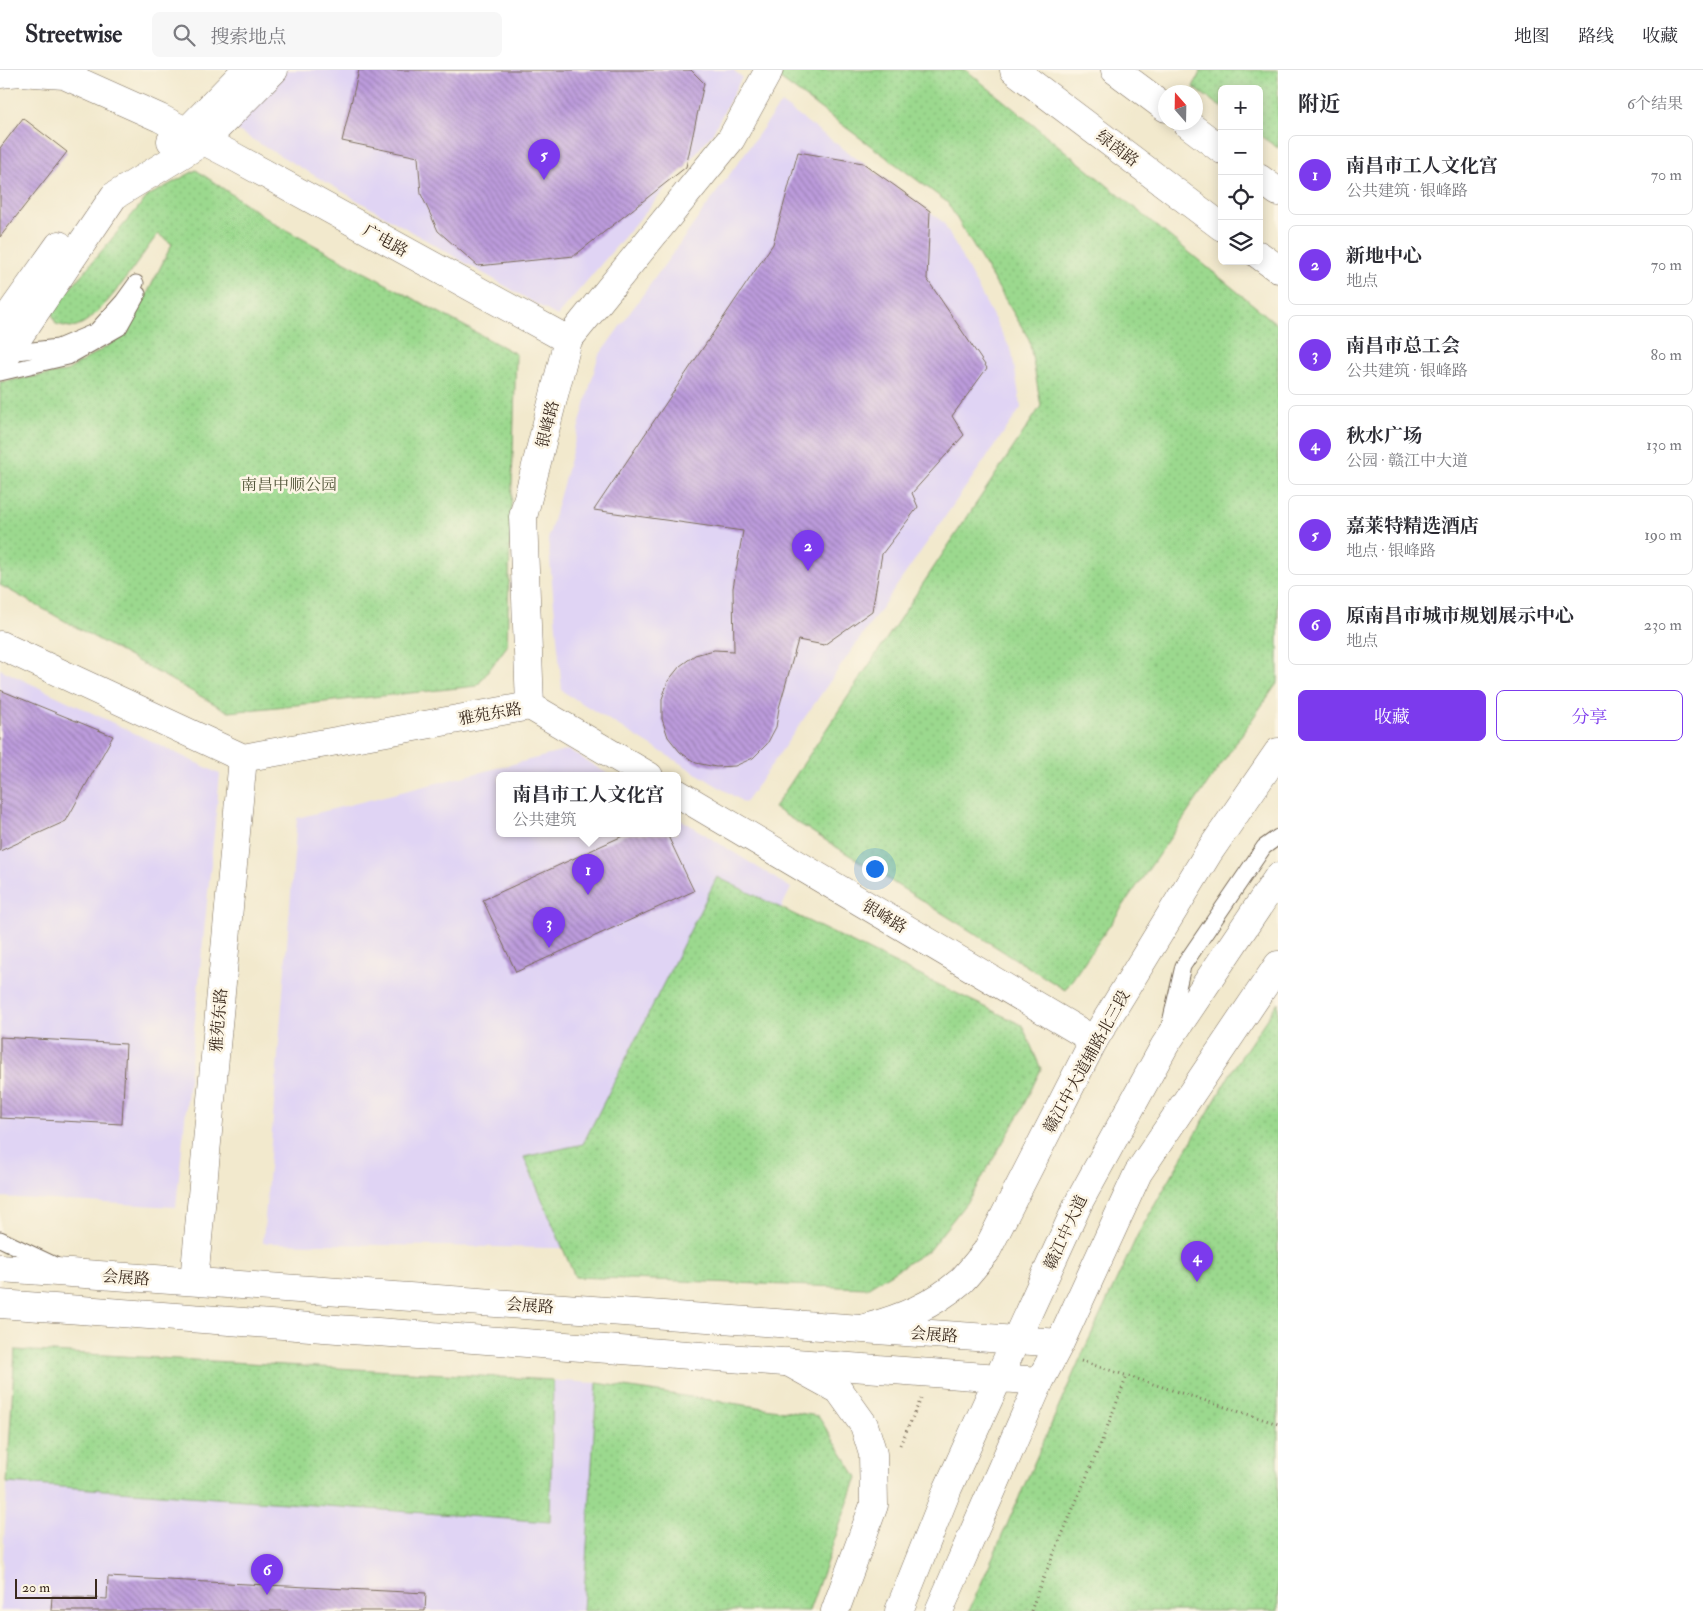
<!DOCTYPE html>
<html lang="zh">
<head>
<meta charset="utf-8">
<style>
	body { margin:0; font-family:"IM FELL Double Pica","Noto Serif SC",serif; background:#f7f7f7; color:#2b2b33 }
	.controls { position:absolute; right:15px; top:15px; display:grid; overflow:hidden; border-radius:8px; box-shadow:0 2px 12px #0003 }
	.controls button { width:45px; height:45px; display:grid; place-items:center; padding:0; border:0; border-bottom:1px solid #e1e1e2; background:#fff; color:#2b2b33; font:25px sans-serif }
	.compass { position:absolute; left:1158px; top:15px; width:45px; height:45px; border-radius:50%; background:#fff; box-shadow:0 2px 12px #0003; rotate:340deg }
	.scale { position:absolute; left:15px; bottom:12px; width:82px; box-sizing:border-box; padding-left:5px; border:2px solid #3b2a1e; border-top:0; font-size:14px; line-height:18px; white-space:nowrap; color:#3b2a1e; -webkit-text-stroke:4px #fcf5e5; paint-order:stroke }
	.you { position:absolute; left:874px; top:798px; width:18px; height:18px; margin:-12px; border:4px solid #fff; border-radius:50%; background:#1a73e8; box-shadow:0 0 0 8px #1a73e833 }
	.badge { display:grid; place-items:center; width:32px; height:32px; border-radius:50%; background:#7c3aed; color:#fff; font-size:16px; font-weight:700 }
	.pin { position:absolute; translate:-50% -41px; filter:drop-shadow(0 1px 2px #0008) }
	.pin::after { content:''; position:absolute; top:26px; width:18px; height:15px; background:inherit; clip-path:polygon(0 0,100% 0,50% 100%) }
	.popup { position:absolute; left:496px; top:702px; width:185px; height:65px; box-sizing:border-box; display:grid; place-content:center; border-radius:8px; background:#fff; filter:drop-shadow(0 1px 4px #0005); font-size:16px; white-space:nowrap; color:#7c7c81 }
	.popup b { font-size:19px; color:#2b2b33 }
	.popup::after { content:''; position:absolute; left:50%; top:100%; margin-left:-10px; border:10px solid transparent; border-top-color:#fff }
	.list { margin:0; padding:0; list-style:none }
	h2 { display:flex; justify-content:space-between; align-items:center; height:65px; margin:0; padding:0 20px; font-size:21px }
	h2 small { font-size:16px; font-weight:400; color:#7c7c81 }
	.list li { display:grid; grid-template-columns:32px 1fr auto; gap:15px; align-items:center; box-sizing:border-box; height:80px; margin:0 10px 10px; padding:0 10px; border:1px solid #e1e1e2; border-radius:8px }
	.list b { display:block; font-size:19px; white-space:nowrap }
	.list p { margin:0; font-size:16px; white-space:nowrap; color:#7c7c81 }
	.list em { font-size:16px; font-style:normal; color:#7c7c81 }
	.actions { display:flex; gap:10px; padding:15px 20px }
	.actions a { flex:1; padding:11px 0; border:1px solid #7c3aed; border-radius:8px; text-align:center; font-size:18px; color:#7c3aed }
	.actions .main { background:#7c3aed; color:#fff }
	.icon { flex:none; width:28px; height:28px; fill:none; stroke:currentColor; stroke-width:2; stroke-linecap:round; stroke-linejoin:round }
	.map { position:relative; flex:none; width:1278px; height:1541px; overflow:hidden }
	header { display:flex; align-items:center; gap:30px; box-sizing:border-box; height:70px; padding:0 25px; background:#fff; border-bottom:1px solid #e1e1e2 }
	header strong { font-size:24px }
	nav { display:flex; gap:28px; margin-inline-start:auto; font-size:18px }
	.search { width:350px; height:45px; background:#f7f7f7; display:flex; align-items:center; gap:12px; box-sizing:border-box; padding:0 18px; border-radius:8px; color:#7c7c81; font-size:19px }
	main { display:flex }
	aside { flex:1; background:#fff }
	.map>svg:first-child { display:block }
</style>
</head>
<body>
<header>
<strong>Streetwise</strong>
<div class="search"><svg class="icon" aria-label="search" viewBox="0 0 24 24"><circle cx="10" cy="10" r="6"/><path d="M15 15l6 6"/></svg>搜索地点</div>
<nav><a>地图</a><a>路线</a><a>收藏</a></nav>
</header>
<main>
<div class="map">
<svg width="1278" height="1541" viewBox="0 0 1278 1541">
	<defs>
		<pattern id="grass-dots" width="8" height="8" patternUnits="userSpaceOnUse" patternTransform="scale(1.25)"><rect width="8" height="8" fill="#9bd98e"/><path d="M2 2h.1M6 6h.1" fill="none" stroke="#86ba7a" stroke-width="1.8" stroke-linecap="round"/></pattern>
		<pattern id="building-back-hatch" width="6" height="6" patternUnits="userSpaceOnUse" patternTransform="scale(1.25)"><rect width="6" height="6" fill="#bc9bdc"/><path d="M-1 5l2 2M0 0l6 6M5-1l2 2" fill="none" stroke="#9a7fb2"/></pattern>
	</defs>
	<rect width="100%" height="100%" fill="#fcf5e5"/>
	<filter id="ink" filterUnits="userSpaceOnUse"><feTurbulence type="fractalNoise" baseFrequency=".02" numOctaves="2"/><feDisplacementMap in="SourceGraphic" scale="10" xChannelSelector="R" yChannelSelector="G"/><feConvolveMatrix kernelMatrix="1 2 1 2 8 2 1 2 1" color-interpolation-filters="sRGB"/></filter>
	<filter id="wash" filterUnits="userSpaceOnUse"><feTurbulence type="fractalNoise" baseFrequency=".0096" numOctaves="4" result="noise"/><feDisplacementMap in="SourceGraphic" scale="20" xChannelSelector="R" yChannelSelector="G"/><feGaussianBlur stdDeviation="1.12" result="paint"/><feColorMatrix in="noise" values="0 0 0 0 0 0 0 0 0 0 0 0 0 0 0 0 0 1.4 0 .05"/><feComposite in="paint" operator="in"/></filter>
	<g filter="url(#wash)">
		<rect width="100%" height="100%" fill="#f2e9cd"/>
		<path fill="#e0d4f4" d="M286,0h447l9,7 -30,57 -155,182 -326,-189z
			M781,33l162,119 69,130 9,56 -276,395 -183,-112 -14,-152 50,-182z
			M0,599l220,105 -44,433 -176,-10z
			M569,680l42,26h-112v58h178v-17l114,71 -176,361 -352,-6 34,-425z
			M15,1280l582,33 -14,228h-583z"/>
		<path fill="url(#grass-dots)" stroke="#6b8256" d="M768,0h198l312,255v357l-213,308 -291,-182 267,-402 -12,-67 -82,-137z
			M1201,0h77v78l-19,-13v-46h-37v19l-29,-21z
			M196,100l79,54 241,130 -9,292 -30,40 -248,26 -229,-127v-203l65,-10 62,-38 45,-90 -14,-10c-18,22 -58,90 -86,93 -5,0 -11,-2 -16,-3l-5,-13 97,-115z
			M717,807l305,148 19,44 -23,48 -48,81 -41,52 -62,38 -292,-11 -51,-120 59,-13z
			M1278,932v609h-309l110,-250 59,-127 95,-165z
			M15,1280l538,30 -3,142 -543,-39z
			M597,1313l221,33 39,61 -48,134h-226z"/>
		<g id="blocks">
			<path fill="url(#building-back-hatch)" d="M359,0h332l13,13 -18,84 -112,89 -96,10 -40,-35 -17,-37 -3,-37 -76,-16z
				M23,48l44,34 -67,85v-89z
				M798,82l65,11 67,48 -3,68 60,89 -35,48 12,19 -52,58 6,14 -36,47 -10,57 -48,34 -26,-5 -19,68 -3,19 -9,17 -14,14 -18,8 -19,1 -20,-4 -16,-11 -12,-15 -6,-18v-20l6,-18 12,-15 15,-11 19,-5 20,1 -1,-63 10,-57 -149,-21 179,-266z
				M0,620l113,46 -47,85 -66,30z
				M627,764h40l27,57 -178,81 -33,-72z
				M0,967l126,7 -4,80 -122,-6z
				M108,1507l318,16 -1,18h-374l1,-15 55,3z"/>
		</g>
	</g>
	<g filter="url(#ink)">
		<use href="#blocks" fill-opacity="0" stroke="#7b6d5b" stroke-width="1"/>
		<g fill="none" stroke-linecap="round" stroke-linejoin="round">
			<defs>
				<path id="service" d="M8,283l50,-6 38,-16 27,-30 13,-18
					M0,303l68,-16 51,-29 19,-34
					M1169,957l14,-61 81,-119 14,-10
					M0,1169l55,26"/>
				<path id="minor" d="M649,706l-119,-70 -7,-189 45,-177 163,-201 38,-69
					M677,723l417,247
					M194,1211l49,-523"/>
				<path id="tertiary" d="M0,4l20,-2 44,3 96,43 71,37 337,185
					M171,71l15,-9 60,-62
					M0,258l59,-83
					M0,294l114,-168 90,-55 70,-71
					M0,575l243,113 287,-52
					M865,1258c37,-10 67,-22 96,-47 9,-9 17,-20 25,-29l108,-212 115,-188 69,-100
					M788,1292l51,28 25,35 9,29 1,51 -39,106"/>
				<path id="secondary" d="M1014,0l208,157
					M1115,0l51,38
					M1185,52l37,28
					M1259,108l19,14
					M1259,185l19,14
					M0,1198l1060,75
					M0,1234l1040,77
					M899,1541l49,-123 132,-288 85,-155 113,-168
					M939,1541l101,-230 20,-38 78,-170 140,-208"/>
			</defs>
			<use href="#service" stroke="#7b6d5b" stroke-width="17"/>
			<use href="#minor" stroke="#7b6d5b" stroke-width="29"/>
			<use href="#tertiary" stroke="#7b6d5b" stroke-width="29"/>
			<use href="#secondary" stroke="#7b6d5b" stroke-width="29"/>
			<path stroke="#7b6d5b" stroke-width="3" stroke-dasharray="1 4" stroke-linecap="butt" d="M1081,1291l197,63
				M900,1375l21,-46
				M1031,1541l7,-20 63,-148 26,-67"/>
			<use href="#service" stroke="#fff" stroke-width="15"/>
			<use href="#minor" stroke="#fff" stroke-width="28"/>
			<use href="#tertiary" stroke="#fff" stroke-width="28"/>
			<use href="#secondary" stroke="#fff" stroke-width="28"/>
		</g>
	</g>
	<g text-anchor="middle" stroke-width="5" stroke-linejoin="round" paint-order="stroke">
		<g font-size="16" fill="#3b2a1e" stroke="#fcf5e5">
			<text transform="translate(1118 78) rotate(37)" y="6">绿茵路</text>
			<text transform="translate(386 170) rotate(29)" y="6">广电路</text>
			<text transform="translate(547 354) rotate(-76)" y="6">银峰路</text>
			<text transform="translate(490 643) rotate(-10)" y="6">雅苑东路</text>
			<text transform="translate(885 846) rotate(31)" y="6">银峰路</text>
			<text transform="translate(218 950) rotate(-85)" y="6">雅苑东路</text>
			<text transform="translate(1086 991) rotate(-61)" y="6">赣江中大道辅路北三段</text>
			<text transform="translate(1065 1162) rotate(-65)" y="6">赣江中大道</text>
			<text transform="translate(126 1207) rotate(4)" y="6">会展路</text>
			<text transform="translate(530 1235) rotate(4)" y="6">会展路</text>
			<text transform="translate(934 1264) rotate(4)" y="6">会展路</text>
		</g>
		<g font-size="16" fill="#53563a" stroke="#fcf5e5">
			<text x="289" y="420">南昌中顺公园</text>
		</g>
	</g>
</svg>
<div class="controls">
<button>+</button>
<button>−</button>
<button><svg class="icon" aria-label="locate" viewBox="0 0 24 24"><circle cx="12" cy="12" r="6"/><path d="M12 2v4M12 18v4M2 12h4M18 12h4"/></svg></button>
<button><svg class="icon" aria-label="layers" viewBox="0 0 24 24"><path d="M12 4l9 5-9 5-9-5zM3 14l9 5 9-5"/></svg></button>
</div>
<svg class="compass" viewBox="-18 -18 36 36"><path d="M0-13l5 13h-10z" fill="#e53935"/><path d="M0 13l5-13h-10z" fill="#7c7c81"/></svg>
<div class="scale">20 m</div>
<div class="you"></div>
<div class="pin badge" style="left:588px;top:825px">1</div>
<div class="popup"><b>南昌市工人文化宫</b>公共建筑</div>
<div class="pin badge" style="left:808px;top:501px">2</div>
<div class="pin badge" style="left:549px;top:878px">3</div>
<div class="pin badge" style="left:1197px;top:1212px">4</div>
<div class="pin badge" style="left:544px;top:110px">5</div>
<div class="pin badge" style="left:267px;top:1525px">6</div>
</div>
<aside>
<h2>附近<small>6个结果</small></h2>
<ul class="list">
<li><span class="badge">1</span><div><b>南昌市工人文化宫</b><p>公共建筑 · 银峰路</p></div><em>70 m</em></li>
<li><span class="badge">2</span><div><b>新地中心</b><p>地点</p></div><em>70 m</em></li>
<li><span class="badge">3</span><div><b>南昌市总工会</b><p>公共建筑 · 银峰路</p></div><em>80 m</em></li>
<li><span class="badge">4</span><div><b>秋水广场</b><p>公园 · 赣江中大道</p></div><em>130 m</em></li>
<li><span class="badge">5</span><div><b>嘉莱特精选酒店</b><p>地点 · 银峰路</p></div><em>190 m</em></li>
<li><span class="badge">6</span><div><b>原南昌市城市规划展示中心</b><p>地点</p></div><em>230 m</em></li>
</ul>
<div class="actions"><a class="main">收藏</a><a>分享</a></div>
</aside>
</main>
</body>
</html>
